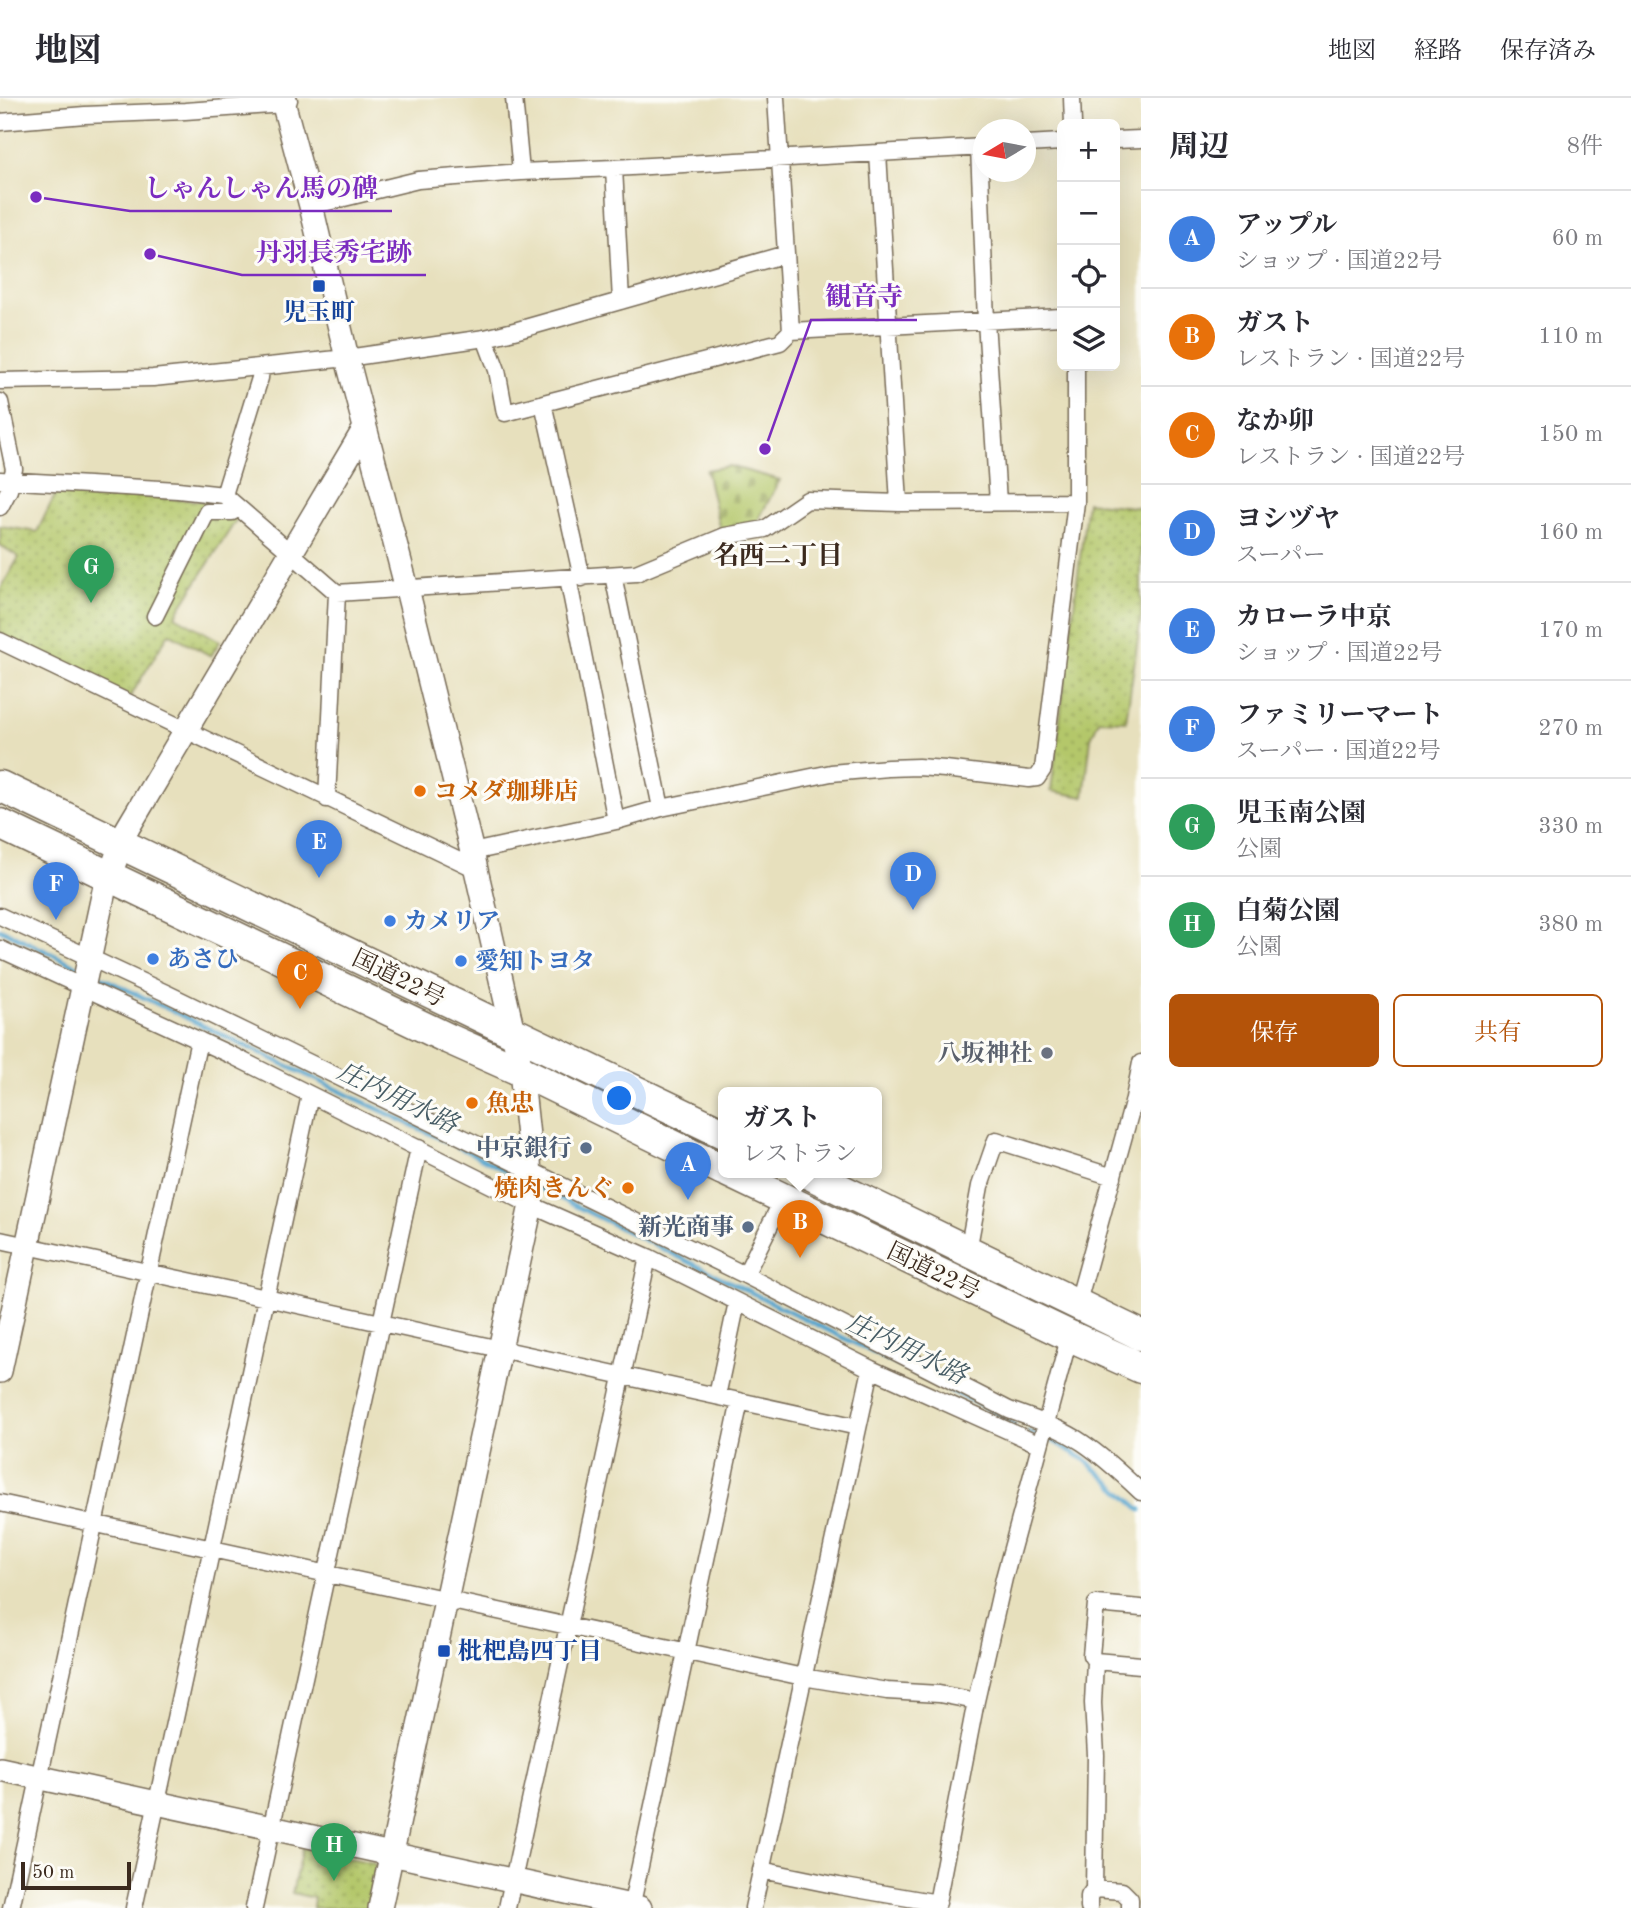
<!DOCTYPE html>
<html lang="ja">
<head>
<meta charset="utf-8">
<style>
	body { margin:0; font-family:"Old Standard TT","Noto Serif JP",serif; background:#f2f2f3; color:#2b2b33 }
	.controls { position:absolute; right:21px; top:21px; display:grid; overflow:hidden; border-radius:10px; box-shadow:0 7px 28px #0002 }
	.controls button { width:63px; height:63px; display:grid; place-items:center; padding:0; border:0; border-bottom:2px solid #e1e1e2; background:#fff; color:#2b2b33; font:35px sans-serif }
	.compass { position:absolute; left:973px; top:21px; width:63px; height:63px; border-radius:50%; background:#fff; box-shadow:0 7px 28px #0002; rotate:260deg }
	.scale { position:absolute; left:21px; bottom:18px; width:110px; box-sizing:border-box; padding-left:7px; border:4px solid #3b2a1e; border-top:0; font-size:19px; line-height:24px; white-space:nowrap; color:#3b2a1e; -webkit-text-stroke:5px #fdfcf7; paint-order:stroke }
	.you { position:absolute; left:620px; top:1001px; width:24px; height:24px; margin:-18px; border:5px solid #fff; border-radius:50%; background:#1a73e8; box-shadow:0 0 0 10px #1a73e833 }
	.badge { display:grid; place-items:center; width:46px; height:46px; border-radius:50%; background:#b45309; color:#fff; font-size:23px; font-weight:700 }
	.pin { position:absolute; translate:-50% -58px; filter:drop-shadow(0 2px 4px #0008) }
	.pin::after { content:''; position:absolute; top:37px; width:24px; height:21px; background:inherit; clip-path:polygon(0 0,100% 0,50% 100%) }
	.popup { position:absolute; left:718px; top:989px; width:164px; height:91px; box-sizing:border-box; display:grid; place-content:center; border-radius:10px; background:#fff; filter:drop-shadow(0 2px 5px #0005); font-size:23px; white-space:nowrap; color:#7c7c81 }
	.popup b { font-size:26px; color:#2b2b33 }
	.popup::after { content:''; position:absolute; left:50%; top:100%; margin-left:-14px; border:14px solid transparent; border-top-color:#fff }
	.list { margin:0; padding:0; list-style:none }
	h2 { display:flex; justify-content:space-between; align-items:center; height:91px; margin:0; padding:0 28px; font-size:30px }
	h2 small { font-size:23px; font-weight:400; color:#7c7c81 }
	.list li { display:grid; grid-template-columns:46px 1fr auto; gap:21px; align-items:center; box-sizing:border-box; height:98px; padding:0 28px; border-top:2px solid #e1e1e2 }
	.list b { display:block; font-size:26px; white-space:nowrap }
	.list p { margin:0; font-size:23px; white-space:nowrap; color:#7c7c81 }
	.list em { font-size:23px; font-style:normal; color:#7c7c81 }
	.actions { display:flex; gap:14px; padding:21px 28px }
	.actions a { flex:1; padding:16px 0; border:2px solid #b45309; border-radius:10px; text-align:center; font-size:24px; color:#b45309 }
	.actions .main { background:#b45309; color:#fff }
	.icon { flex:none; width:38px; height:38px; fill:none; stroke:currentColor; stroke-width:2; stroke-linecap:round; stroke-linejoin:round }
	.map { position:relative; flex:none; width:1141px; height:1810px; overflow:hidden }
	header { display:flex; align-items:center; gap:42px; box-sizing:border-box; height:98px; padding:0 35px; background:#fff; border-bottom:2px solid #e1e1e2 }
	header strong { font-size:33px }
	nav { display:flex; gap:38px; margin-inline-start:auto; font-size:24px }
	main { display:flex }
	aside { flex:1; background:#fff }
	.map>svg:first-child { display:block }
</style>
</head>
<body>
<header>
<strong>地図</strong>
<nav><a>地図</a><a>経路</a><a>保存済み</a></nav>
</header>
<main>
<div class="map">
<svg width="1141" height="1810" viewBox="0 0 1141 1810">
	<defs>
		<pattern id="grass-dots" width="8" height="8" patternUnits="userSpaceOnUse" patternTransform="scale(1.75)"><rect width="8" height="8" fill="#b4c76a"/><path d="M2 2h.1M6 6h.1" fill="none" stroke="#94a257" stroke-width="1.8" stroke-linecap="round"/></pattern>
		<pattern id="cemetery-stones" width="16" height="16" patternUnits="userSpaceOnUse" patternTransform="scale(1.75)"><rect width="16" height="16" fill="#b4c76a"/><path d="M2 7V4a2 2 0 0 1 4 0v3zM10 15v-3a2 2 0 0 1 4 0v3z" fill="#94a257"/></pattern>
	</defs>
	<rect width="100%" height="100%" fill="#fdfcf7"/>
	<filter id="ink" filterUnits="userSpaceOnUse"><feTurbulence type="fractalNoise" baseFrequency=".0143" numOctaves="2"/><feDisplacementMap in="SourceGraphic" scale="14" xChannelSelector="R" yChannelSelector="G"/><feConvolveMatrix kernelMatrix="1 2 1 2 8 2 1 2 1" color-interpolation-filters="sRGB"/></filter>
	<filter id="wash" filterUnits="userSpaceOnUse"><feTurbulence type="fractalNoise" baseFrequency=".00686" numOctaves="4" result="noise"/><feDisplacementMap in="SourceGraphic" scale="28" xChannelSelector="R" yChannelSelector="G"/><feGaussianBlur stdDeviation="1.57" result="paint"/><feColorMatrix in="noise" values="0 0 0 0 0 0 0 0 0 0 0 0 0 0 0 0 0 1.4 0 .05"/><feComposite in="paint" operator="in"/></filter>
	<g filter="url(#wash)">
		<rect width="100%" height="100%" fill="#e7e0bd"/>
		<path fill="url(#grass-dots)" stroke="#787844" stroke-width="2" d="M58,391l164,14 16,14 -63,99 45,25 -9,15 -42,-23 -39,64 -130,-62v-45l19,-33 -19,-12v-19l37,6z
			M1087,404l54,6v109l-15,104 -27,-1 -8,18 -7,59 -33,-6z
			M302,1750l71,15 4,5 -9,40h-55l1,-10 -22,-5z"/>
		<path fill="url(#cemetery-stones)" stroke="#787844" stroke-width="2" d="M729,368l51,14 -24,44 -36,6 -14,-60z"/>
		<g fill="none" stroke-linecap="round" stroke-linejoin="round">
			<path stroke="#53a4ce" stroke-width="4.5" d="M0,831l81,39
				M92,875l387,184 44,23
				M537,1089l457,225 20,13
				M1029,1334l22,8 33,19 57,51"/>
		</g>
	</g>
	<g filter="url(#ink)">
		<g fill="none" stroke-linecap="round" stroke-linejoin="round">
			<defs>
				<path id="street" d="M514,0l7,74
					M1072,0l1,26
					M0,24l85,-7 100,-4 99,-7 5,-4
					M1115,42l26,-1
					M1026,46l36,-2
					M979,49l7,174 12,181
					M878,55l21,350
					M614,70l7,133
					M311,108l107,-26 103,-8 93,-4 370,-21
					M791,233l271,-14
					M485,240l12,32 8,43 275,-71 11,-11 -15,-233
					M0,283l153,-3 194,-20 138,-20 33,-8 268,-76
					M0,304l14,67 -5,21 -9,17
					M543,305l39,175
					M0,382l178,10 46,5 113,98 299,-20 89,-37 40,-7 42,-29 92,3 177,-1
					M224,397l36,-117 1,-11
					M613,477l48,233
					M568,480l48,243
					M155,518l52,-104h25l6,-4
					M0,543l476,228
					M327,701l10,-206
					M472,754l144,-31 45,-13 170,-35 57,-5 30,-1 27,2 84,10 8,-1 6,-9 33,-267v-136
					M0,818l168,78 577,281 264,135c25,9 52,18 74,33 21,14 40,32 58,49
					M0,851l233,107 298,149 117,52 223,112 169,76
					M0,1142l858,187
					M968,1153l12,-65 16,-46 117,37
					M745,1177l38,-76
					M1076,1211l57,-206 8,-40
					M717,1298l20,-94
					M0,1405l803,174 84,14 52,3 37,7
					M1095,1563l-4,-6 5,-51 45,4
					M761,1772l78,16 99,17
					M1094,1791l28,2 8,8v9
					M11,1810l188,-868
					M134,1810l176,-813
					M254,1810l165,-760
					M507,1810l141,-651
					M631,1810l109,-507
					M753,1810l118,-539
					M936,1810l40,-207 28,-123 67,-247
					M1089,1810v-12l5,-7 2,-134 -3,-52 2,-42 46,4"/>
				<path id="secondary" d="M282,0l29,108 36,152 60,231 65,263 41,180 8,39 7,65 3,69 -151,703
					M0,1273l104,-480 22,-60 239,-403
					M0,1671l640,139"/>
				<path id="highway" d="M0,688l723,347
					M0,726l449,215 72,32 202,99
					M728,1074l342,164 71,32
					M805,1074l336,163"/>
			</defs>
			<use href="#street" stroke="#776a56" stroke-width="19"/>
			<use href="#secondary" stroke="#776a56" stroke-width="26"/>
			<use href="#highway" stroke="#776a56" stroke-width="33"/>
			<use href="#street" stroke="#fff" stroke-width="16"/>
			<use href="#secondary" stroke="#fff" stroke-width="23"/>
			<use href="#highway" stroke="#fff" stroke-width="30"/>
		</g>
	</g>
	<g fill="#1a4fb4" stroke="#fdfcf7" stroke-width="2.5">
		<rect x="312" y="181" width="14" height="14" rx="3.5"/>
		<rect x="437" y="1546" width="14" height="14" rx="3.5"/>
	</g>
	<g fill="#e8710a" stroke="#fdfcf7" stroke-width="2.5">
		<circle cx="420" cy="693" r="7"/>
		<circle cx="472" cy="1005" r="7"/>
		<circle cx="628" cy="1090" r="7"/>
	</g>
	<g fill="#3f7fe0" stroke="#fdfcf7" stroke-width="2.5">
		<circle cx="390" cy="823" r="7"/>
		<circle cx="153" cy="861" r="7"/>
		<circle cx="461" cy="863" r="7"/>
	</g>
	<circle fill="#6b7280" stroke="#fdfcf7" stroke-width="2.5" cx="1047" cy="955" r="7"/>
	<g fill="#5c6f8a" stroke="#fdfcf7" stroke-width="2.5">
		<circle cx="586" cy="1050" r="7"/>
		<circle cx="748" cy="1129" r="7"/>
	</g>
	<g text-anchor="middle" stroke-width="6" stroke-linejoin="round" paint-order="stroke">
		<g font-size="24" font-weight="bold" fill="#164399" stroke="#fdfcf7">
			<text x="319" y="222">児玉町</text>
			<text x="458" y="1561" text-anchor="start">枇杷島四丁目</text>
		</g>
		<g font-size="24" font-weight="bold" fill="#c56008" stroke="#fdfcf7" text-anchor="start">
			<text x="434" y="701">コメダ珈琲店</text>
			<text x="486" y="1013">魚忠</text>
			<text x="614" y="1098" text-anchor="end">焼肉きんぐ</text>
		</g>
		<g font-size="24" font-weight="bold" fill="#366cbe" stroke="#fdfcf7" text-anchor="start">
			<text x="404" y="831">カメリア</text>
			<text x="167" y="869">あさひ</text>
			<text x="475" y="871">愛知トヨタ</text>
		</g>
		<g font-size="24" fill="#3b2a1e" stroke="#fdfcf7">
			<text transform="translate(399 880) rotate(26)" y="8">国道22号</text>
			<text transform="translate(934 1173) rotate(26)" y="8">国道22号</text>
		</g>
		<g font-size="24" font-weight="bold" fill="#5b616d" stroke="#fdfcf7" text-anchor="end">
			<text x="1033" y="963">八坂神社</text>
		</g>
		<g font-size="24" font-weight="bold" fill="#4e5e75" stroke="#fdfcf7" text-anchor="end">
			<text x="572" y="1058">中京銀行</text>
			<text x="734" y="1137">新光商事</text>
		</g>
		<g font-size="26" font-weight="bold" fill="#3b2a1e" stroke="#fdfcf7">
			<text x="778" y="466">名西二丁目</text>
		</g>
		<g font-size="26" font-style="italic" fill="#455b64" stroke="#fdfcf7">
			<text transform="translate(398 999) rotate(26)" y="9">庄内用水路</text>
			<text transform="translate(907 1250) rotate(26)" y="9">庄内用水路</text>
		</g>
	</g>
	<path fill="none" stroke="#7b2cbf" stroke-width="2.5" d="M36 99L130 113H392M150 156L242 177H426M765 351L811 222H917"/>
	<g fill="#7b2cbf" stroke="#fdfcf7" stroke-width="2.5">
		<circle cx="36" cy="99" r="7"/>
		<circle cx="150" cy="156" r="7"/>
		<circle cx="765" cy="351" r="7"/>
	</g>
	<g font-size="26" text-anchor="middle" font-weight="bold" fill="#7b2cbf" stroke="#fdfcf7" stroke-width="6" stroke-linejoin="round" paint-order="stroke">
		<text x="261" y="99">しゃんしゃん馬の碑</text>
		<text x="334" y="163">丹羽長秀宅跡</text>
		<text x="864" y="207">観音寺</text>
	</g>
</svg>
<div class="controls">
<button>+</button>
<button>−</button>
<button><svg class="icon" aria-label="locate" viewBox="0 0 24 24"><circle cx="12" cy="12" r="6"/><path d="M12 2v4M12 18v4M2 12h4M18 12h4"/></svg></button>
<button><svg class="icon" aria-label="layers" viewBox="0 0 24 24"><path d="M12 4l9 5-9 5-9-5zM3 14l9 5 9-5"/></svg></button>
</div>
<svg class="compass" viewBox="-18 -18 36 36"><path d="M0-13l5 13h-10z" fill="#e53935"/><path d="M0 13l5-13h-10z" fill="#7c7c81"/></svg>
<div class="scale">50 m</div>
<div class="you"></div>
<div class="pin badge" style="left:688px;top:1102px;background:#3f7fe0">A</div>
<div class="pin badge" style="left:800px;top:1160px;background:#e8710a">B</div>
<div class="popup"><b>ガスト</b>レストラン</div>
<div class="pin badge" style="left:300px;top:911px;background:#e8710a">C</div>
<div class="pin badge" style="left:913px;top:812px;background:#3f7fe0">D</div>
<div class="pin badge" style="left:319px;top:780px;background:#3f7fe0">E</div>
<div class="pin badge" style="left:56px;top:822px;background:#3f7fe0">F</div>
<div class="pin badge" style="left:91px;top:505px;background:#2e9e5b">G</div>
<div class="pin badge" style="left:334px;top:1783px;background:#2e9e5b">H</div>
</div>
<aside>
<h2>周辺<small>8件</small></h2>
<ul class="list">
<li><span class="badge" style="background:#3f7fe0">A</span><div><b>アップル</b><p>ショップ · 国道22号</p></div><em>60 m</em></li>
<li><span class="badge" style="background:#e8710a">B</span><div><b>ガスト</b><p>レストラン · 国道22号</p></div><em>110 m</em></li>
<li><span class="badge" style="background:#e8710a">C</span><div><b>なか卯</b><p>レストラン · 国道22号</p></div><em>150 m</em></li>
<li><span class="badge" style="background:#3f7fe0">D</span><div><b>ヨシヅヤ</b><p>スーパー</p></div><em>160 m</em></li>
<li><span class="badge" style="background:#3f7fe0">E</span><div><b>カローラ中京</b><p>ショップ · 国道22号</p></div><em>170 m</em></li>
<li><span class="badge" style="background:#3f7fe0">F</span><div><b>ファミリーマート</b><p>スーパー · 国道22号</p></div><em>270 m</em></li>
<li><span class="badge" style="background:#2e9e5b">G</span><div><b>児玉南公園</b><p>公園</p></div><em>330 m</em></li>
<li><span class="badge" style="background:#2e9e5b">H</span><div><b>白菊公園</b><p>公園</p></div><em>380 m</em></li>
</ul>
<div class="actions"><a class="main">保存</a><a>共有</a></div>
</aside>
</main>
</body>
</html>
